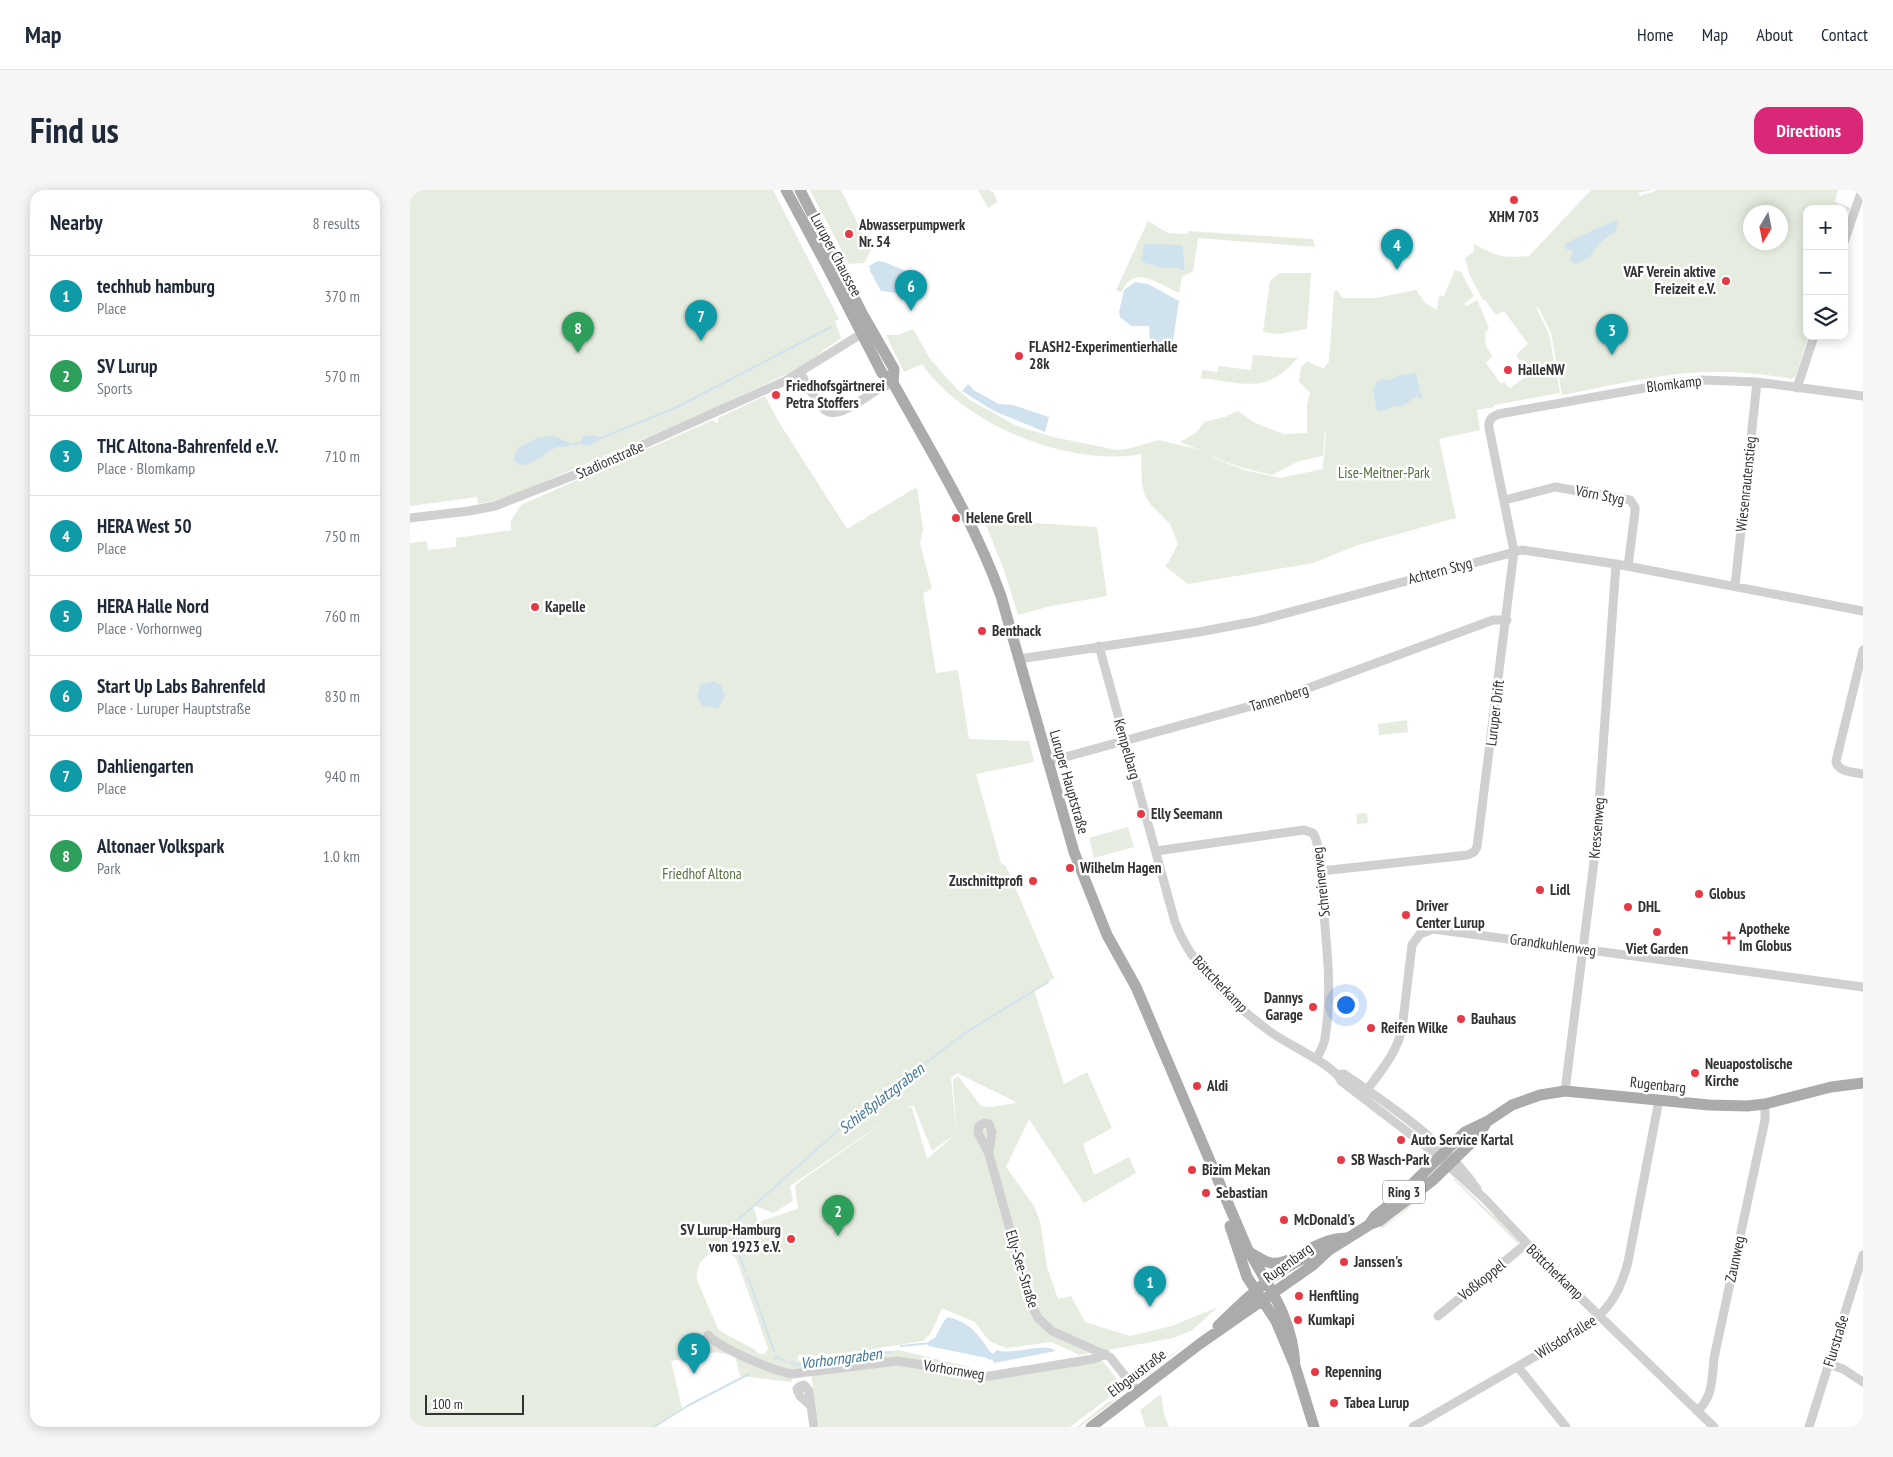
<!DOCTYPE html>
<html lang="en">
<head>
<meta charset="utf-8">
<style>
	body { margin:0; font-family:"PT Sans Narrow",sans-serif; background:#f6f6f7; color:#1f2937 }
	.controls { position:absolute; right:15px; top:15px; display:grid; overflow:hidden; border-radius:10px; box-shadow:0 2px 12px #0003 }
	.controls button { width:45px; height:45px; display:grid; place-items:center; padding:0; border:0; border-bottom:1px solid #e0e1e3; background:#fff; color:#1f2937; font:25px sans-serif }
	.compass { position:absolute; left:1333px; top:15px; width:45px; height:45px; border-radius:50%; background:#fff; box-shadow:0 2px 12px #0003; rotate:190deg }
	.scale { position:absolute; left:15px; bottom:12px; width:99px; box-sizing:border-box; padding-left:5px; border:2px solid #333; border-top:0; font-size:14px; line-height:18px; white-space:nowrap; color:#333; -webkit-text-stroke:4px #fff; paint-order:stroke }
	.you { position:absolute; left:935px; top:814px; width:18px; height:18px; margin:-12px; border:4px solid #fff; border-radius:50%; background:#1a73e8; box-shadow:0 0 0 8px #1a73e833 }
	.badge { display:grid; place-items:center; width:32px; height:32px; border-radius:50%; background:#db2777; color:#fff; font-size:16px; font-weight:700 }
	.pin { position:absolute; translate:-50% -41px; filter:drop-shadow(0 1px 2px #0008) }
	.pin::after { content:''; position:absolute; top:26px; width:18px; height:15px; background:inherit; clip-path:polygon(0 0,100% 0,50% 100%) }
	.list { margin:0; padding:0; list-style:none }
	h2 { display:flex; justify-content:space-between; align-items:center; height:65px; margin:0; padding:0 20px; font-size:21px }
	h2 small { font-size:16px; font-weight:400; color:#747a83 }
	.list li { display:grid; grid-template-columns:32px 1fr auto; gap:15px; align-items:center; box-sizing:border-box; height:80px; padding:0 20px; border-top:1px solid #e0e1e3 }
	.list b { display:block; font-size:19px; white-space:nowrap }
	.list p { margin:0; font-size:16px; white-space:nowrap; color:#747a83 }
	.list em { font-size:16px; font-style:normal; color:#747a83 }
	.icon { flex:none; width:28px; height:28px; fill:none; stroke:currentColor; stroke-width:2; stroke-linecap:round; stroke-linejoin:round }
	.map { position:relative; flex:none; width:1453px; height:1237px; overflow:hidden; border-radius:15px }
	header { display:flex; align-items:center; gap:30px; box-sizing:border-box; height:70px; padding:0 25px; background:#fff; border-bottom:1px solid #e0e1e3 }
	header strong { font-size:24px }
	nav { display:flex; gap:28px; margin-inline-start:auto; font-size:18px }
	.intro { display:flex; align-items:center; justify-content:space-between; box-sizing:border-box; height:120px; padding:0 30px }
	h1 { margin:0; font-size:35px }
	.button { padding:12px 22px; border-radius:15px; background:#db2777; color:#fff; font-size:18px; font-weight:700 }
	main { display:flex; gap:30px; padding:0 30px }
	aside { flex:1; background:#fff; border-radius:15px; box-shadow:0 2px 12px #0003 }
	.map>svg:first-child { display:block }
</style>
</head>
<body>
<header>
<strong>Map</strong>
<nav><a>Home</a><a>Map</a><a>About</a><a>Contact</a></nav>
</header>
<div class="intro"><h1>Find us</h1><a class="button">Directions</a></div>
<main>
<aside>
<h2>Nearby<small>8 results</small></h2>
<ul class="list">
<li><span class="badge" style="background:#0f9aa8">1</span><div><b>techhub hamburg</b><p>Place</p></div><em>370 m</em></li>
<li><span class="badge" style="background:#2e9e5b">2</span><div><b>SV Lurup</b><p>Sports</p></div><em>570 m</em></li>
<li><span class="badge" style="background:#0f9aa8">3</span><div><b>THC Altona-Bahrenfeld e.V.</b><p>Place · Blomkamp</p></div><em>710 m</em></li>
<li><span class="badge" style="background:#0f9aa8">4</span><div><b>HERA West 50</b><p>Place</p></div><em>750 m</em></li>
<li><span class="badge" style="background:#0f9aa8">5</span><div><b>HERA Halle Nord</b><p>Place · Vorhornweg</p></div><em>760 m</em></li>
<li><span class="badge" style="background:#0f9aa8">6</span><div><b>Start Up Labs Bahrenfeld</b><p>Place · Luruper Hauptstraße</p></div><em>830 m</em></li>
<li><span class="badge" style="background:#0f9aa8">7</span><div><b>Dahliengarten</b><p>Place</p></div><em>940 m</em></li>
<li><span class="badge" style="background:#2e9e5b">8</span><div><b>Altonaer Volkspark</b><p>Park</p></div><em>1.0 km</em></li>
</ul>
</aside>
<div class="map">
<svg width="1453" height="1237" viewBox="0 0 1453 1237">
	<rect width="100%" height="100%" fill="#fff"/>
	<path fill="#e6ecdf" fill-rule="evenodd" d="M0,0h363l66,129 -4,2 6,17 -40,29 -90,43 -207,89 -26,5 -1,-7 -67,9z
		M400,0h31l30,60 -7,13 -15,1z
		M568,0h11l5,3 3,9 -9,6z
		M1181,0h61l-14,3 2,3 18,-6h180l-3,12 15,6 -6,17v-16h-37l1,127 -12,40 -4,3c-35,-6 -69,-9 -104,-6 -42,4 -84,14 -126,22l-11,-62 -12,-25 -3,-1 13,27 11,59 -66,12v2l-17,3 3,20 -41,9 17,79 -98,27 -45,18 -125,21 -23,-18 4,-5 9,-17 -8,-20 -19,-19 -6,-9 -3,-12 -1,-30c-72,14 -178,-30 -219,-90l-18,8 -18,-37h12l15,-6 17,30 27,30 13,11 47,26 36,11 64,13 15,-2 26,-8 42,10 16,9 28,11 36,8 43,-9 3,-38 -1,1 -2,24 -24,5 -27,14c-17,-4 -33,-8 -49,-14 -15,-6 -28,-14 -43,-19l17,-10 7,-10 21,-5 13,-6 17,12 29,11 23,-1v-27l3,-14 -11,-10 2,-15 6,-6 9,5 8,2 5,-7 5,-70h4l4,7h34l40,-8 9,13 12,7 2,-14h5l11,-26 6,2 13,24 -10,8 3,2 10,-6 12,28 -4,5 1,13 6,10 -6,7 15,21 3,-2 6,6 18,-13 -3,-7 2,-2 -4,-6 -3,1 -4,-6 12,-11 -24,-33 -8,4 -11,-15h-2l-13,-24 -5,-18 9,-6v-8c24,13 28,14 55,12zM1340,22h30v30h-30z
		M738,31l20,12 19,1 1,-3 125,8 2,8 -117,-9 -5,33 -11,6 -3,16c-22,-9 -43,-30 -58,-1l-5,-2zM734,55h39l2,23h-24l-20,-6z
		M869,83h32l-4,56 -28,5 -16,-2 7,-51z
		M843,165l37,3 8,-1c-30,38 -55,26 -97,21l1,-8 16,2v-6l33,4z
		M355,206l15,28 67,105 70,-42 6,42 -3,14 12,46 -9,4 13,80 22,-3 11,69 60,2 5,21 -58,12 25,89 5,3 48,112 -20,12 30,94 23,-12 25,56 -29,16 11,31 35,-18 7,16 -52,30 -55,-84 -23,48 28,39 6,15 7,46 11,32 13,-3 14,26 45,14 42,-10 46,-19 -27,24 -18,7 -93,17 -29,-13 -45,6 -17,-7 -14,-19 -33,-14 -11,25 -8,8 -63,10 -50,5 -12,-1v6l101,-11 90,22 -23,-3 -69,-12 -15,1 -87,12 -4,12 -51,-6 -5,-20 -19,-4 -45,9 11,47 -28,19h-244v-884l17,-2 1,9 28,-3v-9l55,-8v-9l10,-16 192,-85 3,3 2,-1v-4zM547,883l59,29v1l-24,4 -11,-1 -23,-30 -5,4 3,49 -5,-51zM497,916h7l18,45 25,-18 -30,26 -15,-51zM489,922l-100,70 -4,4 3,23 -40,13 -5,-17 20,8 20,-12 -3,-15zM314,1060l12,8 32,90 -3,6h-6l-5,-5 -29,-15 -7,-5 -21,-49c-2,-17 10,-29 27,-30z
		M574,330l113,7 10,69 -56,10 -33,9 -14,-45z
		M997,530l1,12 -29,3 -1,-11z
		M957,623l1,10 -11,1 -1,-10z
		M718,637l6,20 -40,11 -5,-20z
		M1044,988l40,38 4,-1 3,3 -1,4 18,18 1,5 -66,-66z
		M1024,995l-25,23 -28,21 -1,-2 15,-10z
		M778,1152l-40,33 -2,-2z
		M692,1170l21,27 -53,40h-251l-8,-53 87,-12 58,12 98,-5z
		M751,1204l3,20 5,13h-23l-6,-17z
		M707,1209l-37,28h-3l31,-25z"/>
	<path fill="#cfe2ee" d="M1204,31l4,1 -2,8 -16,13 -11,14 -12,7 -4,-1 -3,-4 3,-6 -1,-2 -6,-2 -2,-4c2,-3 43,-21 50,-24z
		M734,54l39,1 2,26 -6,-3h-18l-20,-6z
		M468,71l6,1 27,11 5,9 -19,11 -16,-2 -11,-20 -1,-5z
		M725,92l13,2 31,17 -7,46c-1,1 -14,5 -15,5l-7,-11 -1,-15h-18l-11,-9 -1,-5 5,-22z
		M1004,182l2,2 4,19 3,3 -2,3 -4,-3 -16,11 -5,-1 -18,6 -1,-1 -4,-22 4,-7 5,-3 8,1 12,-6 5,1z
		M558,194l7,7 24,13 14,1 36,12 -4,15 -51,-21 -32,-20z
		M184,245l7,3 -5,5 -9,3 -8,-3 5,-7z
		M143,246c8,2 15,7 20,8 -6,4 -10,2 -16,3 -11,4 -33,28 -44,13l5,-12 21,-11z
		M304,491l7,5 4,10 -7,12 -16,-2 -5,-10 4,-12z
		M538,1127c15,4 24,10 33,22 5,6 6,11 12,15l4,-4c18,6 46,-9 59,1l-62,12 -2,-4 -2,1 -3,-2 -59,-12 1,-5 6,-3 9,-17z"/>
	<g fill="none" stroke-linecap="round" stroke-linejoin="round">
		<path stroke="#cfe2ee" stroke-width="2" d="M191,248l74,-30 156,-81
			M163,254l6,-1
			M320,1041l-1,-3 115,-103 121,-92 83,-51
			M322,1043l13,38
			M338,1087l26,74
			M491,1156l30,-3
			M364,1169l3,-2 9,5
			M381,1173l9,2 91,-13
			M244,1237l35,-22 60,-31"/>
		<path stroke="#d0d0d0" stroke-width="9" d="M1434,52l18,-52
			M390,182c7,12 14,27 24,37 13,13 43,-14 55,-20 4,-3 10,-4 14,-6
			M1387,198l17,-52
			M1095,310l50,-13 75,13 5,7v5l-7,54
			M0,328l59,-7 26,-5 87,-34 203,-91 81,-50
			M1325,396l22,-204
			M689,456l76,276c17,46 59,83 97,111 15,11 64,33 69,48l90,69 54,49 66,70 163,158
			M1453,460l-27,111c1,11 17,11 27,13
			M609,469l180,-27 58,-11 265,-71 94,14 247,47
			M637,572l237,-65 209,-77h14
			M746,661l148,-21 9,3c8,12 8,44 9,60 4,48 11,97 3,145 -1,8 -5,14 -9,21
			M911,681l147,-16 6,-3 3,-5 37,-296 -25,-123c-1,-8 2,-11 10,-14l168,-30 35,-4 55,2 106,14
			M929,885l5,-1c48,33 100,67 133,115
			M1155,901l31,-245 20,-282
			M952,907c15,-22 34,-41 40,-68l10,-84 8,-11 13,-5 430,58
			M579,964l3,-22 -3,-8 -5,-1 -5,3 -1,7 11,21 41,148 8,16 14,13 58,26 27,34
			M1028,1126l88,-72
			M298,1145c11,13 66,36 84,39l105,-13 52,8 27,7h14l103,-17 13,-5
			M1419,1174l14,5 20,13
			M1108,1177l48,60
			M401,1216l-11,-10 -3,-7 3,-3 4,-1 5,6 5,36
			M1287,1221c16,-13 15,-33 17,-53l51,-238v-16
			M1003,1237l166,-96c28,-17 41,-38 49,-69l31,-162
			M1399,1237l54,-172"/>
		<path stroke="#ababab" stroke-width="11" d="M376,0l41,76 55,107 11,10c39,70 81,138 108,213l73,256 33,83 29,52 111,261c22,39 46,71 48,118
			M390,0l63,125 31,54 -1,14
			M959,1035l6,-9 22,-17 68,-67 23,-11 24,-16 28,-10 25,-4 144,14 38,1 18,-2 66,-17 32,-4
			M820,1036l17,51 29,44 19,45 19,61
			M897,1060c14,-6 24,-12 39,-12
			M839,1062c18,11 24,16 44,6
			M808,1136c29,-28 66,-66 107,-75
			M681,1237l110,-84 112,-78 16,-15 40,-25 10,-4 54,-41 42,-41 10,-14"/>
	</g>
	<g fill="#e63946" stroke="#fff" stroke-width="2">
		<circle cx="1104" cy="10" r="5"/>
		<circle cx="439" cy="44" r="5"/>
		<circle cx="1316" cy="91" r="5"/>
		<circle cx="609" cy="166" r="5"/>
		<circle cx="1098" cy="180" r="5"/>
		<circle cx="366" cy="205" r="5"/>
		<circle cx="546" cy="328" r="5"/>
		<circle cx="125" cy="417" r="5"/>
		<circle cx="572" cy="441" r="5"/>
		<circle cx="731" cy="624" r="5"/>
		<circle cx="660" cy="678" r="5"/>
		<circle cx="623" cy="691" r="5"/>
		<circle cx="1130" cy="700" r="5"/>
		<circle cx="1289" cy="704" r="5"/>
		<circle cx="1218" cy="717" r="5"/>
		<circle cx="996" cy="725" r="5"/>
		<circle cx="1247" cy="742" r="5"/>
		<path d="M1316.5 740.5h5v5h5v5h-5v5h-5v-5h-5v-5h5z"/>
		<circle cx="903" cy="817" r="5"/>
		<circle cx="1051" cy="829" r="5"/>
		<circle cx="961" cy="838" r="5"/>
		<circle cx="1285" cy="883" r="5"/>
		<circle cx="787" cy="896" r="5"/>
		<circle cx="991" cy="950" r="5"/>
		<circle cx="931" cy="970" r="5"/>
		<circle cx="782" cy="980" r="5"/>
		<circle cx="796" cy="1003" r="5"/>
		<circle cx="874" cy="1030" r="5"/>
		<circle cx="381" cy="1049" r="5"/>
		<circle cx="934" cy="1072" r="5"/>
		<circle cx="889" cy="1106" r="5"/>
		<circle cx="888" cy="1130" r="5"/>
		<circle cx="905" cy="1182" r="5"/>
		<circle cx="924" cy="1213" r="5"/>
	</g>
	<g text-anchor="middle" stroke-width="5" stroke-linejoin="round" paint-order="stroke">
		<rect fill="#fff" stroke="#707070" stroke-width="1" x="973" y="990.5" width="42" height="23" rx="4"/>
		<g font-size="14" font-weight="bold" fill="#333">
			<text x="994" y="1007">Ring 3</text>
		</g>
		<g font-size="15" font-weight="bold" fill="#333" stroke="#fff" text-anchor="start">
			<text x="1104" y="32" text-anchor="middle">XHM 703</text>
			<text x="449" y="40">Abwasserpumpwerk<tspan x="449" dy="17">Nr. 54</tspan></text>
			<text x="1306" y="87" text-anchor="end">VAF Verein aktive<tspan x="1306" dy="17">Freizeit e.V.</tspan></text>
			<text x="619" y="162">FLASH2-Experimentierhalle<tspan x="619" dy="17">28k</tspan></text>
			<text x="1108" y="185">HalleNW</text>
			<text x="376" y="201">Friedhofsgärtnerei<tspan x="376" dy="17">Petra Stoffers</tspan></text>
			<text x="556" y="333">Helene Grell</text>
			<text x="135" y="422">Kapelle</text>
			<text x="582" y="446">Benthack</text>
			<text x="741" y="629">Elly Seemann</text>
			<text x="670" y="683">Wilhelm Hagen</text>
			<text x="613" y="696" text-anchor="end">Zuschnittprofi</text>
			<text x="1140" y="705">Lidl</text>
			<text x="1299" y="709">Globus</text>
			<text x="1006" y="721">Driver<tspan x="1006" dy="17">Center Lurup</tspan></text>
			<text x="1228" y="722">DHL</text>
			<text x="1329" y="744">Apotheke<tspan x="1329" dy="17">Im Globus</tspan></text>
			<text x="1247" y="764" text-anchor="middle">Viet Garden</text>
			<text x="893" y="813" text-anchor="end">Dannys<tspan x="893" dy="17">Garage</tspan></text>
			<text x="1061" y="834">Bauhaus</text>
			<text x="971" y="843">Reifen Wilke</text>
			<text x="1295" y="879">Neuapostolische<tspan x="1295" dy="17">Kirche</tspan></text>
			<text x="797" y="901">Aldi</text>
			<text x="1001" y="955">Auto Service Kartal</text>
			<text x="941" y="975">SB Wasch-Park</text>
			<text x="792" y="985">Bizim Mekan</text>
			<text x="806" y="1008">Sebastian</text>
			<text x="884" y="1035">McDonald's</text>
			<text x="371" y="1045" text-anchor="end">SV Lurup-Hamburg<tspan x="371" dy="17">von 1923 e.V.</tspan></text>
			<text x="944" y="1077">Janssen's</text>
			<text x="899" y="1111">Henftling</text>
			<text x="898" y="1135">Kumkapi</text>
			<text x="915" y="1187">Repenning</text>
			<text x="934" y="1218">Tabea Lurup</text>
		</g>
		<g font-size="15" fill="#333" stroke="#fff">
			<text transform="translate(426 65) rotate(62)" y="5">Luruper Chaussee</text>
			<text transform="translate(1264 194) rotate(-7)" y="5">Blomkamp</text>
			<text transform="translate(200 270) rotate(-24)" y="5">Stadionstraße</text>
			<text transform="translate(1336 294) rotate(-84)" y="5">Wiesenrautenstieg</text>
			<text transform="translate(1190 305) rotate(11)" y="5">Vörn Styg</text>
			<text transform="translate(1030 381) rotate(-15)" y="5">Achtern Styg</text>
			<text transform="translate(869 508) rotate(-17)" y="5">Tannenberg</text>
			<text transform="translate(1085 523) rotate(-83)" y="5">Luruper Drift</text>
			<text transform="translate(717 559) rotate(74)" y="5">Kempelbarg</text>
			<text transform="translate(659 592) rotate(74)" y="5">Luruper Hauptstraße</text>
			<text transform="translate(1187 638) rotate(-85)" y="5">Kressenweg</text>
			<text transform="translate(911 692) rotate(-96)" y="5">Schreinerweg</text>
			<text transform="translate(1143 755) rotate(8)" y="5">Grandkuhlenweg</text>
			<text transform="translate(810 794) rotate(46)" y="5">Böttcherkamp</text>
			<text transform="translate(1248 895) rotate(6)" y="5">Rugenbarg</text>
			<text transform="translate(1325 1069) rotate(-78)" y="5">Zaunweg</text>
			<text transform="translate(878 1073) rotate(-36)" y="5">Rugenbarg</text>
			<text transform="translate(612 1079) rotate(73)" y="5">Elly-See-Straße</text>
			<text transform="translate(1145 1082) rotate(44)" y="5">Böttcherkamp</text>
			<text transform="translate(1072 1090) rotate(-39)" y="5">Voßkoppel</text>
			<text transform="translate(1156 1147) rotate(-32)" y="5">Wilsdorfallee</text>
			<text transform="translate(1426 1151) rotate(-73)" y="5">Flurstraße</text>
			<text transform="translate(544 1180) rotate(9)" y="5">Vorhornweg</text>
			<text transform="translate(727 1183) rotate(-37)" y="5">Elbgaustraße</text>
		</g>
		<g font-size="15" fill="#56703f" stroke="#fff">
			<text x="974" y="288">Lise-Meitner-Park</text>
			<text x="292" y="689">Friedhof Altona</text>
		</g>
		<g font-size="16" font-style="italic" fill="#3f7597" stroke="#fff">
			<text transform="translate(471 908) rotate(-38)" y="6">Schießplatzgraben</text>
			<text transform="translate(431 1168) rotate(-7)" y="6">Vorhorngraben</text>
		</g>
	</g>
</svg>
<div class="controls">
<button>+</button>
<button>−</button>
<button><svg class="icon" aria-label="layers" viewBox="0 0 24 24"><path d="M12 4l9 5-9 5-9-5zM3 14l9 5 9-5"/></svg></button>
</div>
<svg class="compass" viewBox="-18 -18 36 36"><path d="M0-13l5 13h-10z" fill="#e53935"/><path d="M0 13l5-13h-10z" fill="#747a83"/></svg>
<div class="scale">100 m</div>
<div class="you"></div>
<div class="pin badge" style="left:740px;top:1117px;background:#0f9aa8">1</div>
<div class="pin badge" style="left:428px;top:1046px;background:#2e9e5b">2</div>
<div class="pin badge" style="left:1202px;top:165px;background:#0f9aa8">3</div>
<div class="pin badge" style="left:987px;top:80px;background:#0f9aa8">4</div>
<div class="pin badge" style="left:284px;top:1184px;background:#0f9aa8">5</div>
<div class="pin badge" style="left:501px;top:121px;background:#0f9aa8">6</div>
<div class="pin badge" style="left:291px;top:151px;background:#0f9aa8">7</div>
<div class="pin badge" style="left:168px;top:163px;background:#2e9e5b">8</div>
</div>
</main>
</body>
</html>
